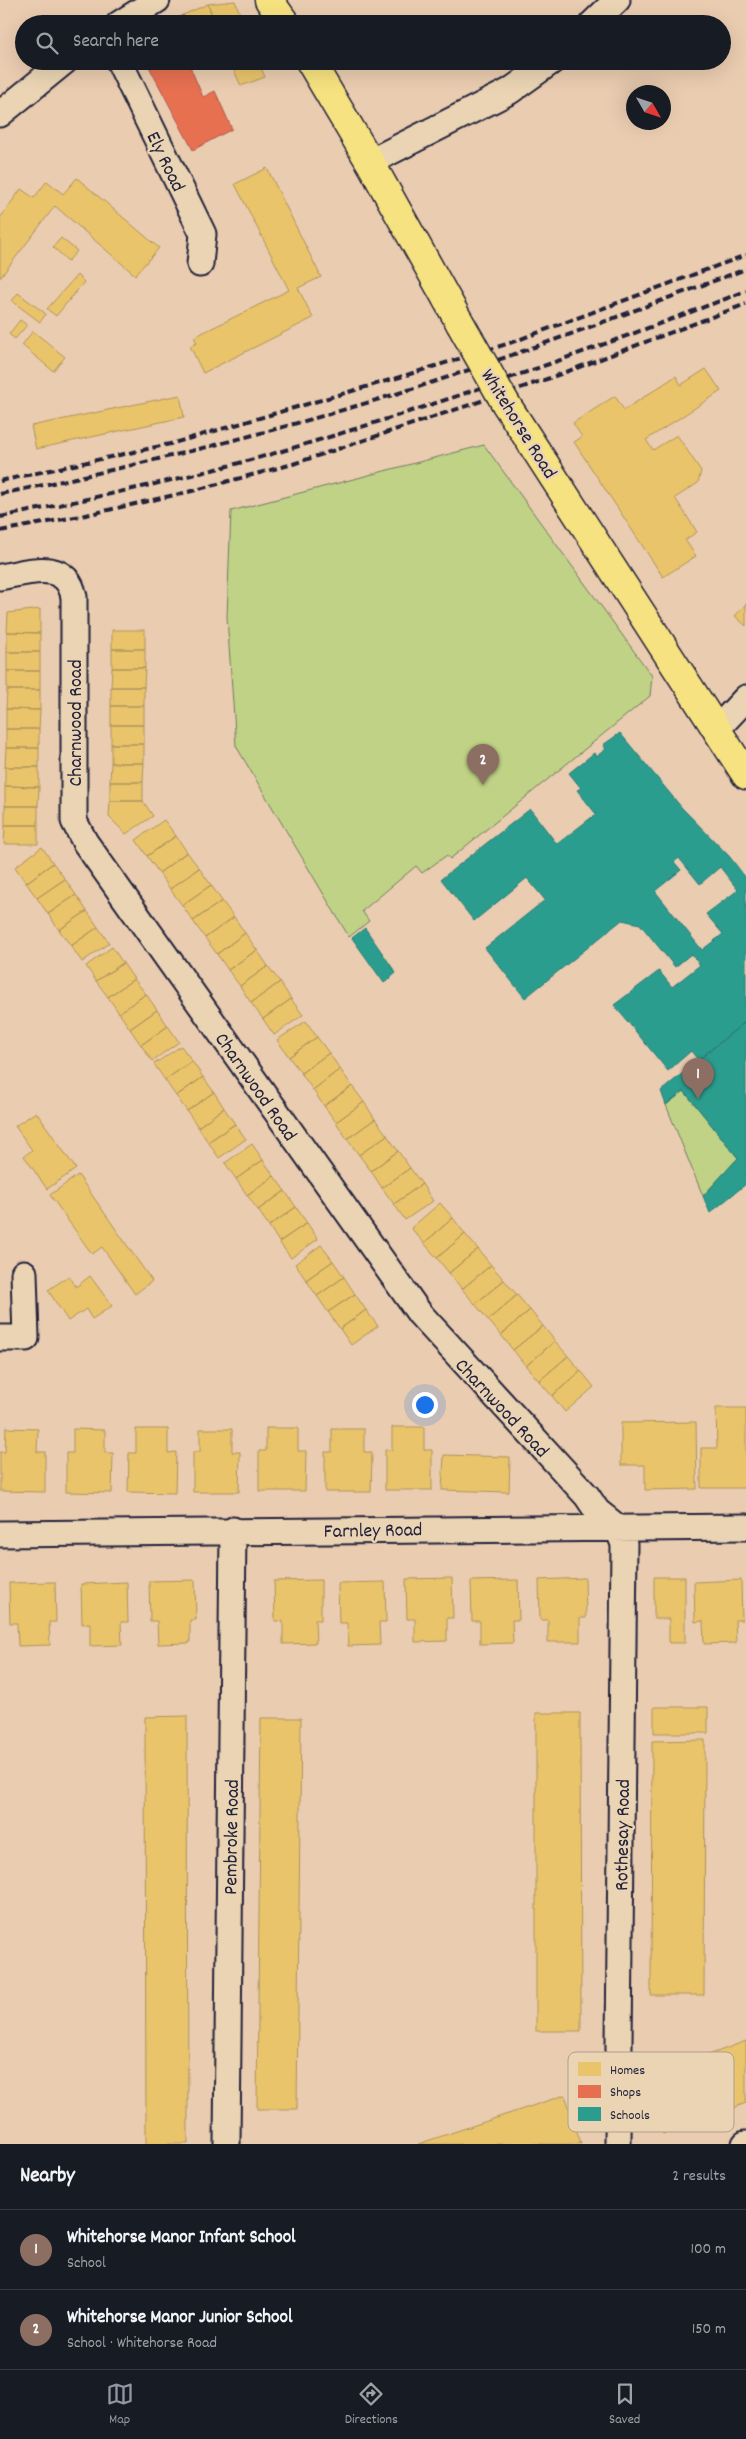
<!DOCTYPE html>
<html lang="en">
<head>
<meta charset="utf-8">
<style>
	body { margin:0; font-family:Dekko,sans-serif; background:#242831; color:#f1f3f6 }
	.compass { position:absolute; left:626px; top:85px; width:45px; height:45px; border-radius:50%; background:#171b24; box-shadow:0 5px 20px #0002; rotate:129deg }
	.you { position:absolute; left:424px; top:1404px; width:18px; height:18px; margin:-12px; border:4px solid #fff; border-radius:50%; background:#1a73e8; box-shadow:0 0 0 8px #1a73e833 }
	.badge { display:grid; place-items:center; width:32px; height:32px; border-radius:50%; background:#9495a2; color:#fff; font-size:16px; font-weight:700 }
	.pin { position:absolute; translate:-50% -41px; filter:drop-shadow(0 1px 2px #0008) }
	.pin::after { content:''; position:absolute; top:26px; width:18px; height:15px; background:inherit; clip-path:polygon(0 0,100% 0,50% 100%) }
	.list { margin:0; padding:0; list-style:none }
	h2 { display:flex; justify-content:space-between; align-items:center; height:65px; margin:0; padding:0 20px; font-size:21px }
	h2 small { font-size:16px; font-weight:400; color:#9ea1a6 }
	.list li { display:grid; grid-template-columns:32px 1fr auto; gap:15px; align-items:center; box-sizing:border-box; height:80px; padding:0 20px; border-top:1px solid #363941 }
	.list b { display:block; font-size:19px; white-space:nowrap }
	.list p { margin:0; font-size:16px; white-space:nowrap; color:#9ea1a6 }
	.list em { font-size:16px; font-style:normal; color:#9ea1a6 }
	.icon { flex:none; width:28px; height:28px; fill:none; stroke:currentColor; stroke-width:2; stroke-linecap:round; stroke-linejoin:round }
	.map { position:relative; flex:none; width:746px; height:2144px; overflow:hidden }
	.search { position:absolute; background:#171b24; box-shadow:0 5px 20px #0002; left:15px; right:15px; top:15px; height:55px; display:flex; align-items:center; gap:12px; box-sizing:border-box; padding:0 18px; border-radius:28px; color:#9ea1a6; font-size:19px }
	.sheet { height:225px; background:#171b24 }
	nav { display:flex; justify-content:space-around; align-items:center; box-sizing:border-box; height:70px; border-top:1px solid #363941; background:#171b24; font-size:14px; color:#9ea1a6 }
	nav a { display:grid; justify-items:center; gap:2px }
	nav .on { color:#9495a2 }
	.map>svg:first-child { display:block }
</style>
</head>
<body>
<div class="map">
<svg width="746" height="2144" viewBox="0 0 746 2144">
	<rect width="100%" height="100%" fill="#eaccb0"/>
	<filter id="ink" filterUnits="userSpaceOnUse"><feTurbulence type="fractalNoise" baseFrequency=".02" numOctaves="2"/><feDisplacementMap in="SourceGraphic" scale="10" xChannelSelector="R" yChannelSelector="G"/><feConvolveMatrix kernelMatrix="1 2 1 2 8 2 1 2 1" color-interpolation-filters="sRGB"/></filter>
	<g filter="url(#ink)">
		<path fill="#c0d286" stroke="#717a60" d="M484,445l168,231 -2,20 -200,163 -3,-4 -25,18 -6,-7 -54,45 7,10 -20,16 -113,-191 -9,-129 4,-106z
			M684,1091l54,67 -35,38 -37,-91z"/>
		<path fill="#e9c46a" stroke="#ad935c" d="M235,1l9,23h-29l-7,-20z
			M208,4l7,20h-28l-4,-9z
			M203,61h20l-17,8z
			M230,61h28l7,16 -24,9z
			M267,168l54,109 -23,11 15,30 -110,55 -13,-27 7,-3 -3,-6 95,-47 -54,-106z
			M77,178l82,70 -24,27 -80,-69 -55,72v-60l21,-29 13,9 13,-17 16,13z
			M61,238l16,13 -9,10 -15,-14z
			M77,275l7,7 -28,34 -9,-7z
			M18,293l28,21 -6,8 -28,-21z
			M20,320l7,5 -12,14 -6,-5z
			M33,331l32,26 -12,14 -31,-26z
			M706,369l15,22 -75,49 7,10 24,-15 24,36 -3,12 -23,15 22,34 -12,8 11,16 -33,21 -89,-135 8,-5 -9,-14 42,-27 9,14 52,-34 5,9z
			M180,395l4,22 -148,32 -5,-23z
			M746,604v22l-11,-10z
			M40,609v24l-33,-1 1,-19z
			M112,630h33v19h-33z
			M7,632l33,1v19h-33z
			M112,649h33v19h-33z
			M7,652h33v19h-33z
			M112,668h33l-1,19h-33z
			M7,671h33v19h-33z
			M111,687h33v19h-33z
			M7,690h33v20l-34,-1z
			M111,706h33v19h-33z
			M6,709l34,1 -1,19h-33z
			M111,725h33v19h-33z
			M6,729h33v19h-33z
			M111,744h33v19h-33z
			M6,748h33v19h-34z
			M111,763h33l-1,19h-33z
			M5,767h34v20l-34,-1z
			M110,782h33v19h-33z
			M5,786l34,1 -1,19h-33z
			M110,801h33l10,15 -27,18 -17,-17z
			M5,806h33v19h-33z
			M164,820l12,16 -29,20 -11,-16z
			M5,825h33v19h-34z
			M176,836l11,16 -28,21 -12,-17z
			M42,847l11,16 -27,20 -11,-16z
			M187,852l12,16 -29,21 -11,-16z
			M53,863l12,16 -28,19 -11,-15z
			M199,868l12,17 -29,20 -12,-16z
			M65,879l11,16 -28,19 -11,-16z
			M211,885l11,16 -29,20 -11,-16z
			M76,895l11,16 -28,19 -11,-16z
			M222,901l12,16 -29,21 -12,-17z
			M87,911l11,16 -27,19 -12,-16z
			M234,917l11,16 -28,21 -12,-16z
			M98,927l11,16 -27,19 -11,-16z
			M245,933l12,17 -29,20 -11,-16z
			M112,947l11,16 -27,18 -10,-15z
			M257,950l11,16 -28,20 -12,-16z
			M123,963l11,16 -26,18 -12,-16z
			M268,966l12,16 -29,21 -11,-17z
			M134,979l12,15 -27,19 -11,-16z
			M280,982l11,17 -28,20 -12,-16z
			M146,994l11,16 -27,19 -11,-16z
			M291,999l12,16 -29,20 -11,-16z
			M157,1010l11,16 -27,19 -11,-16z
			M306,1021l11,16 -28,20 -12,-17z
			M168,1026l11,16 -27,19 -11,-16z
			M317,1037l12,16 -28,20 -12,-16z
			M181,1046l11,15 -27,19 -11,-16z
			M329,1053l11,16 -27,21 -12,-17z
			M192,1061l11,16 -27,19 -11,-16z
			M340,1069l12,17 -28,20 -11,-16z
			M203,1077l11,15 -27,19 -11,-15z
			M352,1086l12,16 -28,20 -12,-16z
			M214,1092l10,16 -26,19 -11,-16z
			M364,1102l11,17 -28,20 -11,-17z
			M224,1108l11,16 -27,18 -10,-15z
			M36,1112l40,57 -29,20 -23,-33 8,-6 -17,-24z
			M375,1119l12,16 -28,20 -12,-16z
			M235,1124l11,15 -27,19 -11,-16z
			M387,1135l11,16 -27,20 -12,-16z
			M252,1144l11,16 -27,19 -11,-16z
			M398,1151l12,17 -28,20 -11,-17z
			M263,1160l11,16 -27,19 -11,-16z
			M410,1168l12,16 -28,20 -12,-16z
			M78,1175l74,106 -17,13 -33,-47 -10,7 -42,-59z
			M274,1176l11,15 -27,19 -11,-15z
			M422,1184l11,17 -28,19 -11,-16z
			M285,1191l11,16 -27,19 -11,-16z
			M440,1203l13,15 -29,25 -13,-15z
			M296,1207l11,16 -28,19 -10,-16z
			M453,1218l12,16 -28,24 -13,-15z
			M307,1223l11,16 -27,19 -12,-16z
			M465,1234l13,15 -29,24 -12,-15z
			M321,1245l12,16 -27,19 -11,-16z
			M478,1249l13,16 -29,24 -13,-16z
			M333,1261l11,16 -27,19 -11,-16z
			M491,1265l13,15 -29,24 -13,-15z
			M69,1276l7,11 14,-11 22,30 -20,13 -6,-10 -18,12 -20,-31z
			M344,1277l11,17 -27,18 -11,-16z
			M504,1280l13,15 -29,25 -13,-16z
			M355,1294l11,16 -26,19 -12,-17z
			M517,1295l13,15 -29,25 -13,-15z
			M366,1310l12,16 -27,19 -11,-16z
			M530,1310l13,16 -30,24 -12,-15z
			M543,1326l12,15 -29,25 -13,-16z
			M555,1341l13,15 -29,25 -13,-15z
			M568,1356l13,15 -29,25 -13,-15z
			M581,1371l13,16 -29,25 -13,-16z
			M716,1408h30v80h-45v-40h16z
			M696,1422l1,67 -52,1v-25h-24v-42z
			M392,1427h32v23h8v40h-47v-40h7z
			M6,1428l32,1 -1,23h8v40l-45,-1v-39h5z
			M266,1428h32v23h8l-1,40h-46v-40h7z
			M73,1429l32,1v23h8l-1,40 -46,-1v-39h7z
			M136,1429h32v24l8,-1 -1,41 -47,-1 1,-39h7z
			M200,1429h32v23h8l-1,40h-46v-40h7z
			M332,1429h32v23h8l-1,40h-46v-40h7z
			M444,1455l66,2 -1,35 -67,-2z
			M654,1577h31v66h-16v-24h-15z
			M452,1578l1,40h-6v23l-32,1v-23h-8l-1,-40z
			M585,1578l1,40h-6v24h-32v-22h-8l-1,-40z
			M195,1580l1,40h-6v23l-32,1 -1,-23h-7l-1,-40z
			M321,1580v40h-6l1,23 -33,1v-23h-8l-1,-40z
			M518,1580l1,40h-7l1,23 -33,1v-23h-8l-1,-40z
			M741,1580l1,40h-7l1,23 -32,1 -1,-23 -8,1 -1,-40z
			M55,1582l1,40h-7l1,23 -32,1 -1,-23h-7l-1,-40z
			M127,1582l1,40h-7l1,23 -32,1v-23l-8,1 -1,-40z
			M385,1582l1,40h-7l1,23 -32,1 -1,-23h-8l-1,-40z
			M654,1707h54v26h-54z
			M536,1713h44l1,318h-45z
			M187,1716l1,428h-42l-1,-427z
			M261,1718h40l-4,391h-40z
			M705,1740l-1,255h-53l1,-254z
			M746,2041v62l-83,31 -21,-54z
			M565,2095l16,49h-163z"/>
		<path fill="#e76f51" stroke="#ac584a" d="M183,15l4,9h-21z
			M146,61l45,2v6l12,28 12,-6 17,38 -39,21z"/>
		<path fill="#2a9d8f" stroke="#287876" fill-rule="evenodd" d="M620,733l62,75 47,48 17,22v143l-48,39 -7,-9 -23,20 -54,-66 45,-34 13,16 28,-22 -9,-11 -16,13 -35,-43 -18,-4 -97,78 -40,-50 60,-48 -18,-22 -53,43 -33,-42 89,-70 27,35 39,-30 -19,-24 4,-2 -12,-15 25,-20 3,3 9,-7 -3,-4zM679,858l21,26 20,-17 18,23 -32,24 17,20 -21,16 -47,-59 26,-21 -7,-8z
			M365,928l31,45 -12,10 -32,-45z
			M746,1021v163l-36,29 -7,-17 35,-38 -54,-67 -18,14 -5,-14z"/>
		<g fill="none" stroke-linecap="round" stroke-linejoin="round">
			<defs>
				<path id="minor" d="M119,24l38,-24
					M592,24l25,-24
					M119,61l84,173 -3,30
					M0,114l65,-53
					M370,162l140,-71 42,-30
					M0,577c29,-5 66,-19 74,20v224l11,21 335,472 167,182 10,15 20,16 7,17 -6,600
					M716,730l30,-32
					M0,1338h26l-2,-65
					M0,1534l746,-7
					M227,2144l6,-614
					M745,2144h1"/>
				<path id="primary" d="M269,0l17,24
					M310,61l60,101 90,161
					M506,404l240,371"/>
			</defs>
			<use href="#minor" stroke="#22223b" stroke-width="29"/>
			<use href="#primary" stroke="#22223b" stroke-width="31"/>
			<use href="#minor" stroke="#ead4b3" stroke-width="25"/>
			<use href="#primary" stroke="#f7e281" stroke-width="28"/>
			<path stroke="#22223b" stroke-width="4" stroke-dasharray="8 4" stroke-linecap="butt" d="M0,481l170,-37 230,-67 110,-34 236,-88
				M0,494c142,-29 284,-64 421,-108 110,-36 217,-77 325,-117
				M0,517c104,-21 208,-43 309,-74 148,-44 293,-97 437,-152
				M0,531l86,-16 102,-23 105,-28 257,-86 196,-74"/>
			<defs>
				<path id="primary-bridge" d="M460,323l46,81"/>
			</defs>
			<use href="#primary-bridge" stroke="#22223b" stroke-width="31" stroke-linecap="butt"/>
			<use href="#primary-bridge" stroke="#f7e281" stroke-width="28"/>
		</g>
	</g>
	<g text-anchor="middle" stroke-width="5" stroke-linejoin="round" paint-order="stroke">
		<g font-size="20" fill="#22223b" stroke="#ead4b3">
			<text transform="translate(167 161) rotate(64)" y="7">Ely Road</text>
			<text transform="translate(520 423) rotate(58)" y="7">Whitehorse Road</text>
			<text transform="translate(74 723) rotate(-90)" y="7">Charnwood Road</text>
			<text transform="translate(257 1086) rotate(55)" y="7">Charnwood Road</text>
			<text transform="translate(503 1407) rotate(47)" y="7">Charnwood Road</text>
			<text transform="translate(373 1529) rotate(-1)" y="7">Farnley Road</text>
			<text transform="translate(621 1835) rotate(-89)" y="7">Rothesay Road</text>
			<text transform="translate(230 1837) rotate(-89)" y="7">Pembroke Road</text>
		</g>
	</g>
	<rect x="568" y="2052" width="166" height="80" rx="8" fill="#ead4b3" stroke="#ae9f8f" stroke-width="1"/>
	<rect x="578" y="2062" width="23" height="14" fill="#e9c46a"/>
	<rect x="578" y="2085" width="23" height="13" fill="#e76f51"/>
	<rect x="578" y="2107" width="23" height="14" fill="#2a9d8f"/>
	<g font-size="14" fill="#22223b">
		<text x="610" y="2074">Homes</text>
		<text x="610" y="2096">Shops</text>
		<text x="610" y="2119">Schools</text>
	</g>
</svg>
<svg class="compass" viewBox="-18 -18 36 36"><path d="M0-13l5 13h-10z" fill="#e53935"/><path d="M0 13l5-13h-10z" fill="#9ea1a6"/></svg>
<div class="you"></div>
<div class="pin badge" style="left:698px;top:1099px;background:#8d6e63">1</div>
<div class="pin badge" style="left:483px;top:785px;background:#8d6e63">2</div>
<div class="search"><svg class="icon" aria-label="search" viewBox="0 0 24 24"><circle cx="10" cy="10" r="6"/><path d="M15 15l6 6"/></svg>Search here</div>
</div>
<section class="sheet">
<h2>Nearby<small>2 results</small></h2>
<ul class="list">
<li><span class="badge" style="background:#8d6e63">1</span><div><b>Whitehorse Manor Infant School</b><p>School</p></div><em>100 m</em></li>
<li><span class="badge" style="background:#8d6e63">2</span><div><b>Whitehorse Manor Junior School</b><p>School · Whitehorse Road</p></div><em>150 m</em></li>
</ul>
</section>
<nav>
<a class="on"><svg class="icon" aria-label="map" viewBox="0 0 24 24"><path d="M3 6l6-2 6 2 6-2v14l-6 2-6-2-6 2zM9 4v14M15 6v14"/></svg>Map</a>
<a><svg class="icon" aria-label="directions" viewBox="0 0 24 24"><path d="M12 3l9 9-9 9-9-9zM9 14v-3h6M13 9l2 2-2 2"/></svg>Directions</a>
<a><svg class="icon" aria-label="saved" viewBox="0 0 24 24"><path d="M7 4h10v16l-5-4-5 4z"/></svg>Saved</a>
</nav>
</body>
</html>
